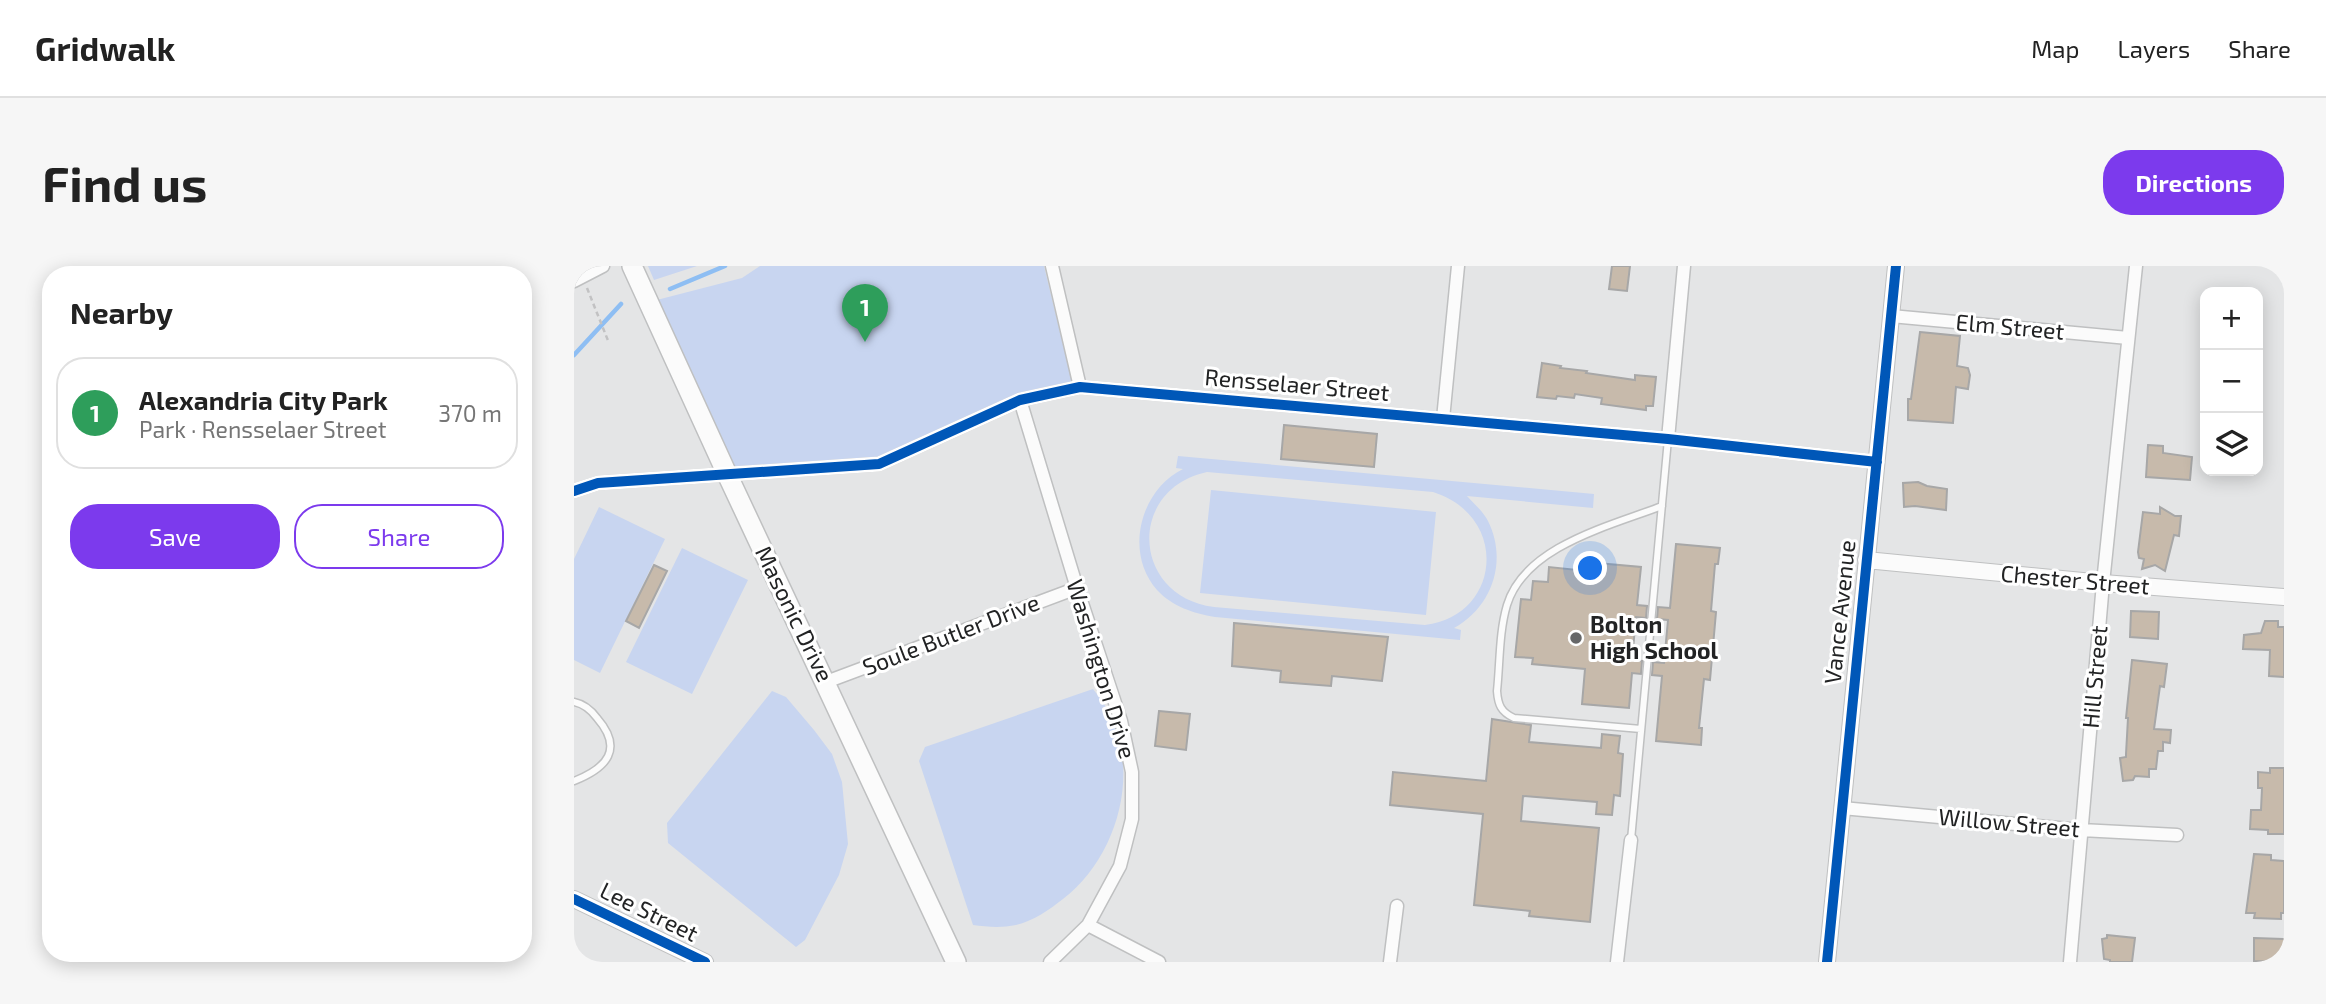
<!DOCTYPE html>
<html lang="en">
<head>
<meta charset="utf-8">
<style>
	body { margin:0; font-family:"Exo 2",sans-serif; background:#f6f6f6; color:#222 }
	.controls { position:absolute; right:21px; top:21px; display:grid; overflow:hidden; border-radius:14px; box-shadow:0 4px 18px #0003 }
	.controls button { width:63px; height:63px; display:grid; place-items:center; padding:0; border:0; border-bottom:2px solid #e0e0e0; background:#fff; color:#222; font:35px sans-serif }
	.you { position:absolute; left:1017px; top:303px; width:24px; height:24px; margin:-18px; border:5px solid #fff; border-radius:50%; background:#1a73e8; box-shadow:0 0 0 10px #1a73e833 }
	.badge { display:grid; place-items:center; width:46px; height:46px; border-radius:50%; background:#7c3aed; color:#fff; font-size:23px; font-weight:700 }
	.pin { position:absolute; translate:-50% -58px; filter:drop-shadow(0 2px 4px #0008) }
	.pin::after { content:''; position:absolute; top:37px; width:24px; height:21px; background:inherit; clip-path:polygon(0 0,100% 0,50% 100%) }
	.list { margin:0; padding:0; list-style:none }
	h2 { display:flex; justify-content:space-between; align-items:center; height:91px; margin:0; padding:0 28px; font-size:30px }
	h2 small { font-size:23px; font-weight:400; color:#767676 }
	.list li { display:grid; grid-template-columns:46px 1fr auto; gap:21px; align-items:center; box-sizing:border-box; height:112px; margin:0 14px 14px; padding:0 14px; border:2px solid #e0e0e0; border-radius:28px }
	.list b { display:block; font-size:26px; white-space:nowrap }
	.list p { margin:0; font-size:23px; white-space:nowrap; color:#767676 }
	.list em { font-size:23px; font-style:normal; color:#767676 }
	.actions { display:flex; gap:14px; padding:21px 28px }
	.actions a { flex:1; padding:16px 0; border:2px solid #7c3aed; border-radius:28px; text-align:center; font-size:24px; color:#7c3aed }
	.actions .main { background:#7c3aed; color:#fff }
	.icon { flex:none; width:38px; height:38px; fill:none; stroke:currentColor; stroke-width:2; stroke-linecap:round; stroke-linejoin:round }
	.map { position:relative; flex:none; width:1710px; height:696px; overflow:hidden; border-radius:28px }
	header { display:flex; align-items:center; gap:42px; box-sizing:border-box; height:98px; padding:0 35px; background:#fff; border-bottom:2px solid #e0e0e0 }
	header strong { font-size:33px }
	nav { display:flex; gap:38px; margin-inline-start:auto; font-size:24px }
	.intro { display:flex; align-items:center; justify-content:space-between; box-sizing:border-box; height:168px; padding:0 42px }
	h1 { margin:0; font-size:49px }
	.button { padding:18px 32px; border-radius:28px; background:#7c3aed; color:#fff; font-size:24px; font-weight:700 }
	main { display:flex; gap:42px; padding:0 42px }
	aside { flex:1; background:#fff; border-radius:28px; box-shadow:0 4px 18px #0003 }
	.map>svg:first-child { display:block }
</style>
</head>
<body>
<header>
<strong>Gridwalk</strong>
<nav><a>Map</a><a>Layers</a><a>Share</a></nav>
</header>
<div class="intro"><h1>Find us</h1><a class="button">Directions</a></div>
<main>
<aside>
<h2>Nearby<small></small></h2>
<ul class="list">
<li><span class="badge" style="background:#2e9e5b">1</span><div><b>Alexandria City Park</b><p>Park · Rensselaer Street</p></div><em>370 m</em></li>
</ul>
<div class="actions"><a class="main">Save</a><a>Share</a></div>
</aside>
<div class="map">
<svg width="1710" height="696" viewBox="0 0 1710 696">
	<rect width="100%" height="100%" fill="#e4e5e6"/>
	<path fill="#c8d5f0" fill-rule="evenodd" d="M74,0h49l-43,14z
		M186,0h284l28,116 -81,24 -113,52 -151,15 -78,-171 93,-24z
		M604,190l416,38 -1,14 -126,-12c7,8 16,15 21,25 20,40 4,86 -34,107l7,2 -1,10 -245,-23c-22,-4 -42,-10 -58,-27 -33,-37 -17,-100 26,-121l-7,-1zM633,206l226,20c77,24 68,124 -8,133l-211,-18c-83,-11 -87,-118 -7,-135z
		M637,224l225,22 -10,103 -226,-22z
		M25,241l66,32 -65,134 -26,-13v-101z
		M108,282l66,32 -56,114 -66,-32z
		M519,423c8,10 15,20 20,31 26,62 1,140 -50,179 -14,11 -30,22 -47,26 -14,3 -29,2 -43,0l-54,-164 6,-14z
		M198,425l14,6 28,33 18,24 10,28 6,62 -9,31 -34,65 -9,7 -128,-104 -1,-20z"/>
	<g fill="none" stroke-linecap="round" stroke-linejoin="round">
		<path stroke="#8ebef3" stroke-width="4.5" d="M96,23l55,-23
			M0,89l47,-51"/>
	</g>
	<path fill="#c7baab" stroke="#a7a7a7" stroke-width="2" d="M1038,0h18l-3,25 -18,-2z
		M1346,66l40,4 -3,30 11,2 2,7 -2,14 -12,-2 -3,36 -45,-3v-21h3z
		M968,97l19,3 -1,2 27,3 -1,2 49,7v-5l21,2 -3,29h-7v4l-45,-6 1,-6 -27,-4 -1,4 -17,-2 -1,3 -19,-2z
		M710,159l93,9 -3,33 -93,-8z
		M1574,179l15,1v7l29,4 -2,23 -44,-3z
		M1344,216l9,4 20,3 -1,21 -31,-4 -11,1 -1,-24z
		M1586,241l15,9h6l-2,20 -5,-1 -9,36 -10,-6 -13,4 2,-10 -5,-1 -1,-6 5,-40 17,2z
		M1102,278l44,4 -2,16h-3l-4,47 5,1 -6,68 -6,-1 -5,49h3l-1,17 -45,-4 6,-65 -10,-1 1,-13 11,1 4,-43 -11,-1 1,-12 12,1z
		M1023,297l44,4 -4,38 10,1 -1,12 -10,-1 -4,43 10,1 -1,13 -9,-1 -3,35 -47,-4 3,-35 -53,-5 1,-6 -18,-1 6,-58 10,1 2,-19 15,1 1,-15 47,5z
		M80,299l13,6 -28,57 -13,-7z
		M1557,345l28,1 -1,27 -28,-2z
		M1691,355h13v6h6v50l-15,-1 1,-26 -27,-1 1,-14 17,-2z
		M660,357l154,14 -6,44 -50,-5 -1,10 -51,-4 1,-11 -49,-5z
		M1558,394l35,4 -3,23 -4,-1 -6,43 17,1 -1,13 -7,-1v9h-5l-2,18h-7v8l-14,-1 -2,4 -10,1 -3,-23 6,-1v-3l2,-36h-2z
		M585,445l31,3 -4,36 -31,-4z
		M918,453l39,6 -2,17 72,6 1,-14 18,2 -2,17 5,1 -3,42 -6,-1 -2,20 -16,-1 1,-12 -74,-6 -2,25 78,7 -9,94 -61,-6 1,-5 -56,-6 9,-91 -93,-9 3,-33 93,9z
		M1696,502h14v66h-16v-4l-18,-1 1,-19h10l1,-22h-4v-16l12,1z
		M1680,588l17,1v5l13,1v52h-3v6l-27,-1 1,-5h-9z
		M1533,669l28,3 -3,24h-22v-2l-6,-1 -2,-20 5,-1z
		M1680,672l30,1v11h-3l-1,12 -26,-1z"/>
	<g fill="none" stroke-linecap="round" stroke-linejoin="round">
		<defs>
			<path id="service" d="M0,436c10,2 17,8 23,16 27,31 10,50 -23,63
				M1067,463l-127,-11c-13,-6 -16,-13 -17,-27 3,-28 2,-59 10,-86 18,-59 103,-79 155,-99
				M1057,574l37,-401"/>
			<path id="minor" d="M478,0l28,121
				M0,15l29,-15
				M1317,50l237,22
				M446,134l57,188 44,133 11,51v47l-12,47 -32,59 -38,37
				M869,153l15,-153
				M1094,173l16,-173
				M0,225l24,-8 281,-19 141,-64 60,-13 588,52 209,23
				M252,416l251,-94
				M1268,542l239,22 96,5
				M514,659l71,37
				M816,696l7,-56
				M1043,696l14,-122
				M1496,696l33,-379 33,-317"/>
			<path id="tertiary" d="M1292,294l237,23 181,14
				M0,633l131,63
				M1253,696l69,-696"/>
			<path id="primary" d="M58,0l95,208 229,488"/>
		</defs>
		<use href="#service" stroke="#bfc0c1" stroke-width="9"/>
		<use href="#minor" stroke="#bfc0c1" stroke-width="15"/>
		<use href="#tertiary" stroke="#bfc0c1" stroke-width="18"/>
		<use href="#primary" stroke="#bfc0c1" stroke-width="22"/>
		<path stroke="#c2c2c3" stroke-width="2.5" stroke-dasharray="5 3.5" stroke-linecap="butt" d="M13,22l22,55"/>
		<use href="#service" stroke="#fbfbfb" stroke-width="6"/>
		<use href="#minor" stroke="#fbfbfb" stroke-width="12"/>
		<use href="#tertiary" stroke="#fbfbfb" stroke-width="16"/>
		<use href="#primary" stroke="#fbfbfb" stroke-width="19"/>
		<defs>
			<path id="cycleway" d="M0,225l24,-8 281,-19 141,-64 60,-13 588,52 209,23
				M0,633l131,63
				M1253,696l69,-696"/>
		</defs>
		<use href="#cycleway" stroke="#fff" stroke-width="15"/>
		<use href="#cycleway" stroke="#0057b8" stroke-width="10"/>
	</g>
	<circle fill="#666768" stroke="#fff" stroke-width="2.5" cx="1002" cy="372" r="7"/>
	<g text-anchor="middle" stroke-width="6" stroke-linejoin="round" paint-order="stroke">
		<g font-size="23" fill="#222324" stroke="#fff">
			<text transform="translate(1436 61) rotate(5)" y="8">Elm Street</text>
			<text transform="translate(723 119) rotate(5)" y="8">Rensselaer Street</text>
			<text transform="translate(1501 314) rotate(5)" y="8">Chester Street</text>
			<text transform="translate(1266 346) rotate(-84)" y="8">Vance Avenue</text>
			<text transform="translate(220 348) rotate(64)" y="8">Masonic Drive</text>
			<text transform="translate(377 369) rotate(-21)" y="8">Soule Butler Drive</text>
			<text transform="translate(527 403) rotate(73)" y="8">Washington Drive</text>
			<text transform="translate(1521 411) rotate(-85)" y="8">Hill Street</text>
			<text transform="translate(1435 557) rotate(5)" y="8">Willow Street</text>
			<text transform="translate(75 646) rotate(26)" y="8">Lee Street</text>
		</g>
		<g font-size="23" font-weight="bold" fill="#222324" stroke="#fff" text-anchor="start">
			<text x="1016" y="367">Bolton<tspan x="1016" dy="26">High School</tspan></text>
		</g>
	</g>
</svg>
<div class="controls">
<button>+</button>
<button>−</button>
<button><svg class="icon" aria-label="layers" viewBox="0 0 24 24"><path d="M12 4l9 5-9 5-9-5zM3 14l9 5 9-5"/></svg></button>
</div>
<div class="you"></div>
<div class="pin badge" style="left:291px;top:76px;background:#2e9e5b">1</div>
</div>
</main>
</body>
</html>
